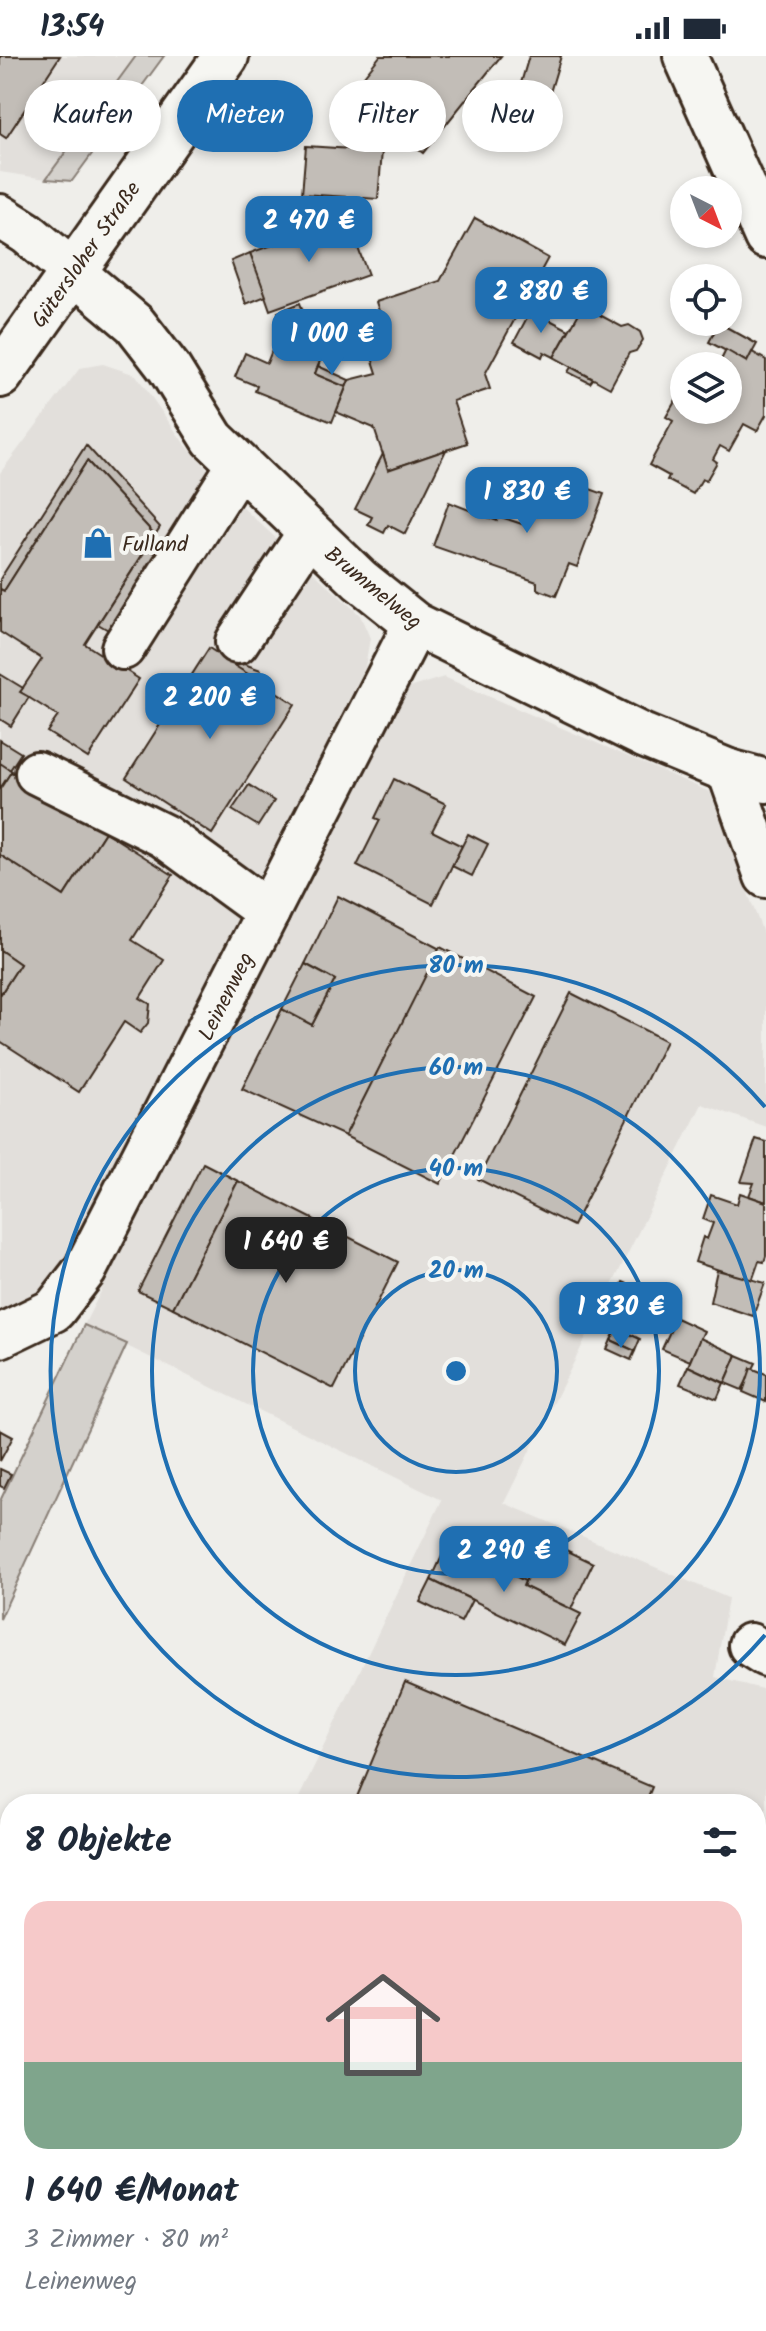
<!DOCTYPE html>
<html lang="de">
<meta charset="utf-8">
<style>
:root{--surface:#fff;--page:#f2f2f3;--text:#1f2937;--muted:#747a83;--line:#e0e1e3;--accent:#1f6fb2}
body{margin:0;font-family:Kalam,sans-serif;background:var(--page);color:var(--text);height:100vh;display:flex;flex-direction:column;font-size:30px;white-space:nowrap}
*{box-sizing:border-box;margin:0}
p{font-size:26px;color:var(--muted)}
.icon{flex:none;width:44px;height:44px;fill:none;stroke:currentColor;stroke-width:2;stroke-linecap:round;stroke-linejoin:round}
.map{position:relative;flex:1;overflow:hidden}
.panel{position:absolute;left:0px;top:1738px;width:766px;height:538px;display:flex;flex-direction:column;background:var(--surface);border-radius:32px 32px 0 0;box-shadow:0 4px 12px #0003}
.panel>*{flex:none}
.top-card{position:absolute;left:24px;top:24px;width:718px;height:72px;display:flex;gap:16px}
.needle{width:52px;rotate:138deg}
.tools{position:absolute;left:670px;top:120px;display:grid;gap:16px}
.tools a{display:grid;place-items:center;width:72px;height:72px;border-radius:50%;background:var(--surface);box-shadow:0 4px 12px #0003;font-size:40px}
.price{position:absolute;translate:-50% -68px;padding:0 18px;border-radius:16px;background:var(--accent);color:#fff;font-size:26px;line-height:52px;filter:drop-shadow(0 2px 4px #0008)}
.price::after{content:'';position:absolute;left:50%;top:48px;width:24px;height:18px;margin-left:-12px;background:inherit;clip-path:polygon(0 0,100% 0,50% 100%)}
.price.on{background:#222;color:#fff}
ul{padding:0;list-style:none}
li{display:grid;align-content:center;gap:16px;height:424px;padding:0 24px}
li+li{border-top:2px solid var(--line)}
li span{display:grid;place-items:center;height:248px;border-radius:24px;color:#555}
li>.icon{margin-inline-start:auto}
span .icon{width:144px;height:144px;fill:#fffc;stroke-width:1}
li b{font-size:34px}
h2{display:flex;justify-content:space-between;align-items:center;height:96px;padding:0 24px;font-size:34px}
.tag{padding:0 28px;border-radius:36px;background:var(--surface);box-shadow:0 4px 12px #0003;font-size:28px;line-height:72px}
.tag.on{background:var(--accent);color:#fff}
.status{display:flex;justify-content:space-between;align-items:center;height:56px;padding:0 40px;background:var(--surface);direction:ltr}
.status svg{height:22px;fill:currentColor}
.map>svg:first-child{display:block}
.built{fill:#e2dfdb}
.green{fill:#d4d1cc;stroke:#887e75;stroke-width:2}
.building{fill:#c2bdb7;stroke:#3b2a1e;stroke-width:2}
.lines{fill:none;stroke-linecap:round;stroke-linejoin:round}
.minor-casing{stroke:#3b2a1e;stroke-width:48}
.major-casing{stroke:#3b2a1e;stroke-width:50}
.minor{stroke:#f6f6f2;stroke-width:42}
.major{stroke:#f6f6f2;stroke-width:44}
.ring{fill:none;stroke:#1f6fb2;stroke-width:4}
.labels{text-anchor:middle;stroke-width:8;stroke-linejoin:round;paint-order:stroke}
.street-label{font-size:22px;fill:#3b2a1e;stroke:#f6f6f2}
.poi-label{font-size:22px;fill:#3b2a1e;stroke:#f6f6f2;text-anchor:start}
.centre{fill:#1f6fb2;stroke:#f6f6f2;stroke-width:4}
.ring-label{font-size:24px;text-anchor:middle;font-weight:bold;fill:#1f6fb2;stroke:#f6f6f2;stroke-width:8;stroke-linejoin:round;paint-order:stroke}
</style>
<div class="status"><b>13:54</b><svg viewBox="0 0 49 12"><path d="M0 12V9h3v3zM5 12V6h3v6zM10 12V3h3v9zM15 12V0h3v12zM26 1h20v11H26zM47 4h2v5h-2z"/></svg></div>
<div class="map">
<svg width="766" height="2275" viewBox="0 0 766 2275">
<rect width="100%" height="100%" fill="#efeeea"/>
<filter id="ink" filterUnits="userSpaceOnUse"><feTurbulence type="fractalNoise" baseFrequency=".0125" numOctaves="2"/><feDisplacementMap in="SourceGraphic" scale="16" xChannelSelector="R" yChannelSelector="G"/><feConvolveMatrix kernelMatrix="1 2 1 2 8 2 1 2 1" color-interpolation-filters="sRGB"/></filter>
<g filter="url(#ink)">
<!-- built -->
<g class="built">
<path d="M0,0H136L46,123L0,116Z"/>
<path d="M103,308L136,319L183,386L241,450L360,559L370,582L365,611L72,1204L34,1241L0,1258V417L80,312Z"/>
<path d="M444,621L710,736L766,885V1071L702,1048L504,1447L728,1542L715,1621L766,1634V2124L756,2138V1748H296L442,1444L84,1269L405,633Z"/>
<path d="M0,2024L10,2034V2164L0,2175Z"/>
<path d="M369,2266H660L653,2275H381Z"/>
</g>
<!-- green -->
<g class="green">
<path d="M136,0H164L72,125L46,123Z"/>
<path d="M84,1269L127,1288L0,1563V1445Z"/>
</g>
<!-- building -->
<g class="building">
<path d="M0,0H60L6,82L0,78Z"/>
<path d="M380,0H501L423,97L371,56L386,38L364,20Z"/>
<path d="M529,0H561L545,53L516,44Z"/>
<path d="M306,90L382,95L378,143L302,138Z"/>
<path d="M347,162L368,219L270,254L250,197Z"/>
<path d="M475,162L548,202L485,318L490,333L453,345L467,387L388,414L374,372L336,356L349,324L377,317L363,274L383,267L376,246L440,225Z"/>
<path d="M250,197L266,240L246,248L231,205Z"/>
<path d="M300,247L310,273L287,281L278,256Z"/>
<path d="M583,250L622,271L629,269L640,276L643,284L636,295L629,297L610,332L554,301Z"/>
<path d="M531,254L569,274L554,301L544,296L542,301L514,286Z"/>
<path d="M719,267L757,288L747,306L709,286Z"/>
<path d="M275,287L320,305L315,318L346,331L332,366L255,335L257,330L235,321L245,297L267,307Z"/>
<path d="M726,294L747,306L752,296L766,304V359L757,375L744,368L729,395L720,390L713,403L717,406L706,425L702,423L693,438L667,424L669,420L649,409L673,365L666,361L684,330V354H728V310H718Z"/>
<path d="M318,310L349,324L346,331L315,318Z"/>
<path d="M571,311L593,323L590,327L568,316Z"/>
<path d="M86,389L160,471L155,479L87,405L4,535L0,533V523Z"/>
<path d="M446,394L405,478L388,469L384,477L368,469L372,461L355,453L383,398L388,414Z"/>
<path d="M87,405L155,479L85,588L139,623L88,702L47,676L58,660L20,636L42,603L0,576V533L4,535Z"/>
<path d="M548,418L604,438L577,511L569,508L556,540L537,533V526L433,490L449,446L497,465L498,460L528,470Z"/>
<path d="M147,492L160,499L110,575L98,568Z"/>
<path d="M209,592L295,648L212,778L126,722Z"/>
<path d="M244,608L261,614L269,631L235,610Z"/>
<path d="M0,618L23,632L20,636L29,641L11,670L0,663Z"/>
<path d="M0,684L21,697L10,714L0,708Z"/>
<path d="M0,707L12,715L0,733Z"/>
<path d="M11,716L105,776L64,840L0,799V733Z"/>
<path d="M394,723L446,748L432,775L462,790L433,848L357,810L380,764L375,762Z"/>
<path d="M249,729L274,745L258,770L232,754Z"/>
<path d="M105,776L173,819L132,884L164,904L140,942L150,948L148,967L140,977L124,966L79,1036L0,985V939L20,908L0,894V799L64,840Z"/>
<path d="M468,778L488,788L472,820L452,810Z"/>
<path d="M338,840L440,893L345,1080L242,1033L282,953L312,969L335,924L305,908Z"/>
<path d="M440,891L536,941L440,1128L345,1080Z"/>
<path d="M0,894L20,908L0,939Z"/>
<path d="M305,908L335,924L312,969L282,953Z"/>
<path d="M571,937L666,985L573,1170L478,1123Z"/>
<path d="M756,1083L766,1086V1146L749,1140L754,1127L741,1126Z"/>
<path d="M203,1107L238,1125L173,1252L138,1235Z"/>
<path d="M238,1125L398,1206L334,1333L173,1252Z"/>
<path d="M740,1137L766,1146V1200L764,1206L759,1205L752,1225L695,1206L703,1181L707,1183L713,1167L703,1163L711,1139L737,1148Z"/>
<path d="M717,1214L765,1227L753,1260L710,1246Z"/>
<path d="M623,1226L635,1231L631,1243L619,1238Z"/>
<path d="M619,1238L631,1243L628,1250L616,1246Z"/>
<path d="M676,1262L704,1275L690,1305L662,1293Z"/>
<path d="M617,1272L640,1283L635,1295L611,1284Z"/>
<path d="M700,1282L737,1299L725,1327L688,1310Z"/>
<path d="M611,1284L635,1295L631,1304L607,1293Z"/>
<path d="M737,1299L756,1307L742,1334L725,1327Z"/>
<path d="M688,1310L724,1327L717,1343L680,1328Z"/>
<path d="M751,1312L766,1318V1346L743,1336Z"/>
<path d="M0,1374L13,1381L0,1405Z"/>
<path d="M0,1413L11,1418L4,1432L0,1430Z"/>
<path d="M545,1484L593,1507L571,1553L523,1530Z"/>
<path d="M448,1487L525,1525L523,1530L581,1558L565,1589L431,1524Z"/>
<path d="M431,1524L472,1544L461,1566L420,1546Z"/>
<path d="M405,1626L652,1731L645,1748H354Z"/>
<path d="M756,1778L766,1781V1908L756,1905Z"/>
<path d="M0,2095L10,2105L0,2115Z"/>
<path d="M35,2266H65L74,2275H38L32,2269Z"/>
<path d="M99,2266H121L128,2273L90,2275Z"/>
<path d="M473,2266H613L608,2275H491Z"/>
</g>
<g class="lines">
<defs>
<g id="minor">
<path d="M685,0L766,181"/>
<path d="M0,160L27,177L135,268L169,312L213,383L360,524L415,568L644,680L729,715L766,725"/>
<path d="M237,586L309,477"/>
<path d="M123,592L238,410"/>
<path d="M729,715L766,820"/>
<path d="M37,717L164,780L268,856"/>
<path d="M0,1280L54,1254L85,1214L415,568"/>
<path d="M750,1589L766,1599"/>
<path d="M0,1997L10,2006"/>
<path d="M756,2167L766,2153"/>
<path d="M0,2196L10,2186"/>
<path d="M347,2266L360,2275"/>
<path d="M679,2275L685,2266"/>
</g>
<path id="major" d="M0,319L226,0"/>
</defs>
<!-- minor casing -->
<use href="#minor" class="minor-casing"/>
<!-- major casing -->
<use href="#major" class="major-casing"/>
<!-- minor -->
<use href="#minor" class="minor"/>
<!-- major -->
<use href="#major" class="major"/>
</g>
</g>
<!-- distance rings -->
<g class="ring">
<circle cx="456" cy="1315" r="101"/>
<circle cx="456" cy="1315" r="203"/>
<circle cx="456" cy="1315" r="304"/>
<path d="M765 1579A406 406 0 1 1 765 1051"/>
</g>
<!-- icons -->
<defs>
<symbol id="shop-bare" viewBox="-9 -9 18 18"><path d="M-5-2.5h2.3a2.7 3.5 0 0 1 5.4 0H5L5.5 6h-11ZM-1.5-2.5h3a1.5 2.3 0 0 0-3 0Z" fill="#1f6fb2" stroke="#f6f6f2" stroke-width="2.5" paint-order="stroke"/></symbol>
</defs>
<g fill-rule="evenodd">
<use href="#shop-bare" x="76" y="465" width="44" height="44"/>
</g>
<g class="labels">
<!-- street labels -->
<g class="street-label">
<text transform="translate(85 198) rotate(-55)" y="8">Gütersloher Straße</text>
<text transform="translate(374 531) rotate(39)" y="8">Brummelweg</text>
<text transform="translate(225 940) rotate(-63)" y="8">Leinenweg</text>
</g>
<!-- poi labels -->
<g class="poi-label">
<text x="122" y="495">Fulland</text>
</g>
</g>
<circle cx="456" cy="1315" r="12" class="centre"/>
<g class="ring-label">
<text x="456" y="917">80 m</text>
<text x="456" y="1019">60 m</text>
<text x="456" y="1120">40 m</text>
<text x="456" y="1222">20 m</text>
</g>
</svg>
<div class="tools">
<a><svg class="needle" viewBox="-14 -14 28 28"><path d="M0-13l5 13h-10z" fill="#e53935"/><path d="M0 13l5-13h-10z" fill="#747a83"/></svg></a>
<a><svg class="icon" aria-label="locate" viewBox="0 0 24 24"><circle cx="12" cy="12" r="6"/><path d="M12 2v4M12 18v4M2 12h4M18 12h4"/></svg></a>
<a><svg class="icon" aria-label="layers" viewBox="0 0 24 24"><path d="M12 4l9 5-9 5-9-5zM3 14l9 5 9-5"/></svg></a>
</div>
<b class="price" style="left:309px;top:208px">2 470 €</b>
<b class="price" style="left:541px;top:279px">2 880 €</b>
<b class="price" style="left:332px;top:321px">1 000 €</b>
<b class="price" style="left:527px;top:479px">1 830 €</b>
<b class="price" style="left:210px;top:685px">2 200 €</b>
<b class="price on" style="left:286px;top:1229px">1 640 €</b>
<b class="price" style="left:621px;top:1294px">1 830 €</b>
<b class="price" style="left:504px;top:1538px">2 290 €</b>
<div class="top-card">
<a class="tag">Kaufen</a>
<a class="tag on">Mieten</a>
<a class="tag">Filter</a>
<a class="tag">Neu</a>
</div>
<section class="panel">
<h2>8 Objekte<svg class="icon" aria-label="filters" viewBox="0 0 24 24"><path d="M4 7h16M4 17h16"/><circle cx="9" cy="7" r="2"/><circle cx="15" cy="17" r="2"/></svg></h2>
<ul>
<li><span style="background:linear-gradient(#f6c9c9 65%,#7fa58c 0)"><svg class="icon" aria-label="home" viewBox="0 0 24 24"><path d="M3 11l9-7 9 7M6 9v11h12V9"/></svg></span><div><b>1 640 €/Monat</b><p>3 Zimmer · 80 m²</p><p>Leinenweg</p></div></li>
</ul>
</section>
</div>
